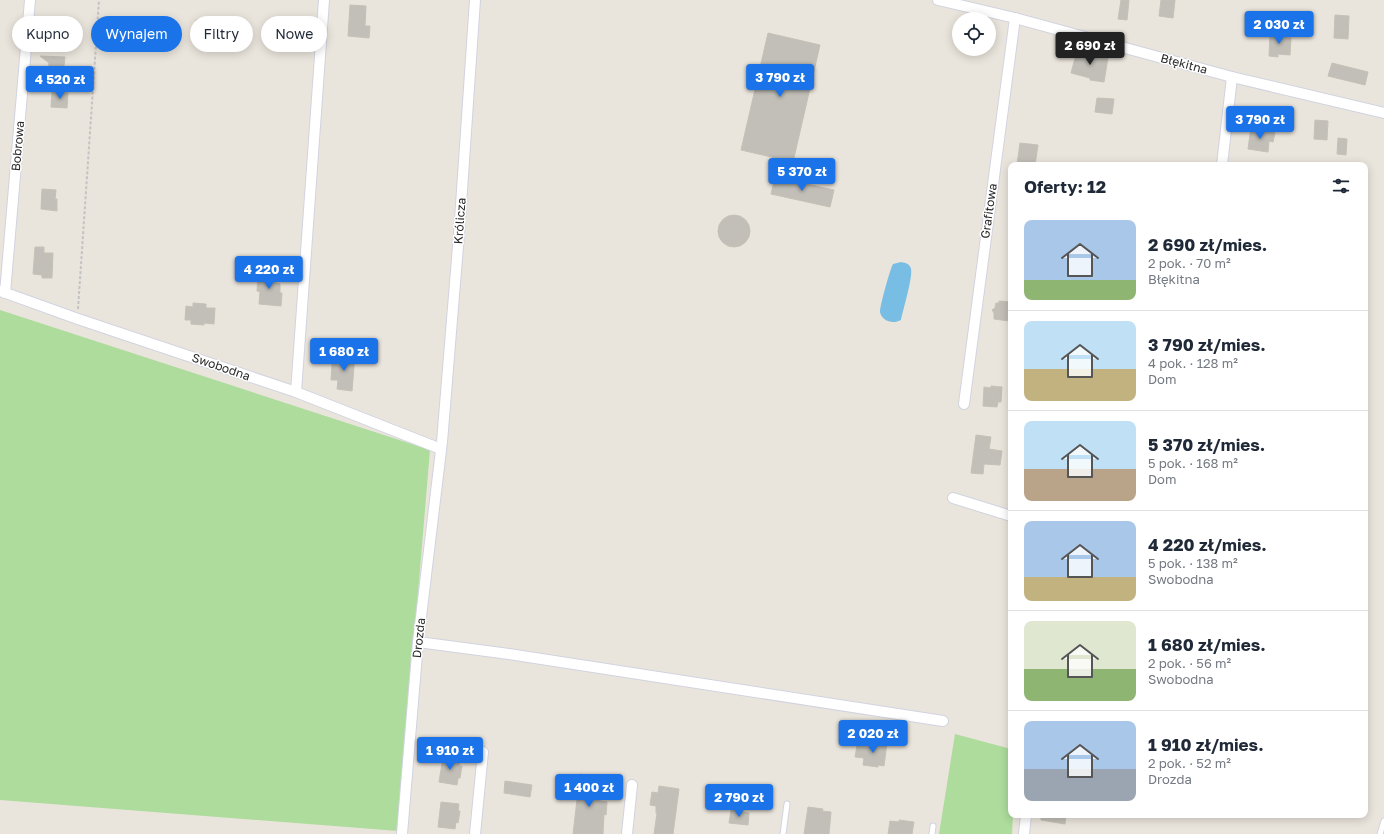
<!DOCTYPE html>
<html lang="pl">
<meta charset="utf-8">
<style>
:root{--surface:#fff;--page:#f6f6f7;--text:#1f2937;--muted:#747a83;--line:#e0e1e3;--accent:#1a73e8}
body{margin:0;font-family:"Golos Text",sans-serif;background:var(--page);color:var(--text);height:100vh;display:flex;flex-direction:column;font-size:15px;white-space:nowrap}
*{box-sizing:border-box;margin:0}
p{font-size:13px;color:var(--muted)}
.icon{flex:none;width:22px;height:22px;fill:none;stroke:currentColor;stroke-width:2;stroke-linecap:round;stroke-linejoin:round}
.map{position:relative;flex:1;overflow:hidden}
.side{position:absolute;left:1008px;top:162px;width:360px;height:656px;display:flex;flex-direction:column;background:var(--surface);border-radius:8px;box-shadow:0 2px 10px #0003}
.side>*{flex:none}
.banner{position:absolute;left:12px;top:16px;width:380px;height:36px;display:flex;gap:8px}
.fabs{position:absolute;left:952px;top:12px;display:grid;gap:8px}
.fabs a{display:grid;place-items:center;width:44px;height:44px;border-radius:50%;background:var(--surface);box-shadow:0 2px 10px #0003;font-size:20px}
.price{position:absolute;translate:-50% -34px;padding:0 9px;border-radius:4px;background:var(--accent);color:#fff;font-size:13px;line-height:26px;filter:drop-shadow(0 1px 2px #0008)}
.price::after{content:'';position:absolute;left:50%;top:24px;width:12px;height:9px;margin-left:-6px;background:inherit;clip-path:polygon(0 0,100% 0,50% 100%)}
.price.current{background:#222;color:#fff}
ul{padding:0;list-style:none}
li{display:flex;align-items:center;gap:12px;height:100px;padding:0 16px}
li+li{border-top:1px solid var(--line)}
li span{display:grid;place-items:center;flex:none;width:112px;height:80px;border-radius:8px;color:#555}
li>.icon{margin-inline-start:auto}
span .icon{width:48px;height:48px;fill:#fffc;stroke-width:1}
li b{font-size:17px}
h2{display:flex;justify-content:space-between;align-items:center;height:48px;padding:0 16px;font-size:17px}
.pill{padding:0 14px;border-radius:18px;background:var(--surface);box-shadow:0 2px 10px #0003;font-size:14px;line-height:36px}
.pill.current{background:var(--accent);color:#fff}
.map>svg:first-child{display:block}
.green{fill:#addc9d}
.water{fill:#78bde3}
.building{fill:#c2bfb8;stroke:#c5c1b6}
.lines{fill:none;stroke-linecap:round;stroke-linejoin:round}
.lane-casing{stroke:#d1d3e0;stroke-width:7}
.street-casing{stroke:#d1d3e0;stroke-width:12}
.path{stroke:#c3c3c3;stroke-width:2;stroke-dasharray:3 2;stroke-linecap:butt}
.lane{stroke:#fff;stroke-width:5}
.street{stroke:#fff;stroke-width:10}
.labels{text-anchor:middle;stroke-width:3;stroke-linejoin:round;paint-order:stroke}
.street-label{font-size:12px;fill:#292929;stroke:#fff}
</style>
<div class="map">
<svg width="1384" height="834" viewBox="0 0 1384 834">
<rect width="100%" height="100%" fill="#eae5dc"/>
<!-- green -->
<g class="green">
<path d="M0,310L430,450L398,831L0,800Z"/>
<path d="M955,734L1011,749V815H1013L1012,834H939Z"/>
</g>
<!-- water -->
<path class="water" d="M901,262C906,263 910,264 911,269C913,277 903,310 901,320C897,322 893,323 888,321C885,320 881,317 880,312C880,305 889,274 892,266L893,264Z"/>
<!-- building -->
<g class="building">
<path d="M1121,0H1129L1127,20L1118,19Z"/>
<path d="M1161,0H1175L1173,18L1159,16Z"/>
<path d="M350,5L366,6L365,26H370L369,38L348,36Z"/>
<path d="M1335,15L1349,16L1348,39L1334,38Z"/>
<path d="M196,20L215,21L214,35L195,34Z"/>
<path d="M768,33L820,45L793,162L741,150Z"/>
<path d="M1270,33L1279,34V37L1291,38L1290,55L1278,54V57L1269,56Z"/>
<path d="M1077,51L1108,58L1104,82L1090,80V78L1071,73Z"/>
<path d="M40,56L65,57L63,75L48,74L49,63Z"/>
<path d="M1332,63L1368,72L1365,85L1328,76Z"/>
<path d="M52,92L68,93L67,108L51,107Z"/>
<path d="M1097,98L1114,99L1112,114L1095,112Z"/>
<path d="M1315,120L1328,121L1327,140L1314,139Z"/>
<path d="M1251,127L1264,129V131L1275,133L1273,142L1269,141L1268,152L1248,149Z"/>
<path d="M1338,138L1347,139L1346,155L1337,154Z"/>
<path d="M1020,143L1038,145L1035,165H1017Z"/>
<path d="M775,177L834,190L830,207L771,194Z"/>
<path d="M42,189L56,190L55,199H57V211L41,209Z"/>
<circle cx="734" cy="231" r="16"/>
<path d="M35,247H44V253H53L52,278H42V275L33,274Z"/>
<path d="M258,273L277,274L276,283L280,284V293H282L281,306L259,304L260,292L257,291Z"/>
<path d="M999,301L1011,302V319H1010L1009,321L994,319V313L992,310L995,308L996,303H999Z"/>
<path d="M193,303L206,304V308H215L214,324L204,323V325L191,324V320H185L186,306L193,307Z"/>
<path d="M341,353L355,354L352,391L337,389L338,380H331L332,364L340,365Z"/>
<path d="M991,386L1002,387L1001,402H998L997,407L983,406L984,387L991,388Z"/>
<path d="M976,435L991,437L989,449L1002,451L1000,465L984,464L983,474L971,473Z"/>
<path d="M876,740L887,742L884,766L878,765V767L863,765L864,758L855,757L857,746L869,747L870,746L876,747Z"/>
<path d="M443,757L460,759L459,766H462L460,778H458L457,785L439,782Z"/>
<path d="M580,774L598,777L595,800L607,802L606,815L604,814L603,834H573Z"/>
<path d="M505,781L532,785L530,797L504,793Z"/>
<path d="M659,786L679,789L673,834H654L657,813H656V806L650,805L652,792L658,793Z"/>
<path d="M441,802L459,804L458,811H460L458,823L456,822L455,829L438,827Z"/>
<path d="M808,807L823,809L822,811L831,812L829,834H804Z"/>
<path d="M731,810L749,813L748,825L729,823Z"/>
<path d="M1041,815H1066L1065,824L1041,820Z"/>
<path d="M899,820L914,822L912,834H888L890,821L899,822Z"/>
</g>
<g class="lines">
<defs>
<g id="lane">
<path d="M783,834L787,804"/>
<path d="M932,834L933,826"/>
<path d="M1380,834L1384,821"/>
</g>
<g id="street">
<path d="M938,0L1015,18L1232,77L1384,113"/>
<path d="M1222,165L1232,77"/>
<path d="M0,291L78,319L296,392L441,449"/>
<path d="M5,293L30,0"/>
<path d="M296,392L324,0"/>
<path d="M964,404L1015,18"/>
<path d="M953,498L1011,516"/>
<path d="M418,642L509,654L943,721"/>
<path d="M402,834L418,642L442,442L459,234L475,0"/>
<path d="M475,834L483,752"/>
<path d="M627,834L632,785"/>
<path d="M1024,834L1026,815"/>
</g>
</defs>
<!-- lane casing -->
<use href="#lane" class="lane-casing"/>
<!-- street casing -->
<use href="#street" class="street-casing"/>
<!-- path -->
<path class="path" d="M78,309L99,0"/>
<!-- lane -->
<use href="#lane" class="lane"/>
<!-- street -->
<use href="#street" class="street"/>
</g>
<g class="labels">
<!-- street labels -->
<g class="street-label">
<text transform="translate(1184 64) rotate(15)" y="4">Błękitna</text>
<text transform="translate(18 146) rotate(-85)" y="4">Bobrowa</text>
<text transform="translate(989 211) rotate(-82)" y="4">Grafitowa</text>
<text transform="translate(460 221) rotate(-86)" y="4">Królicza</text>
<text transform="translate(221 367) rotate(19)" y="4">Swobodna</text>
<text transform="translate(419 638) rotate(-84)" y="4">Drozda</text>
</g>
</g>
</svg>
<div class="fabs">
<a><svg class="icon" aria-label="locate" viewBox="0 0 24 24"><circle cx="12" cy="12" r="6"/><path d="M12 2v4M12 18v4M2 12h4M18 12h4"/></svg></a>
</div>
<b class="price" style="left:1279px;top:45px">2 030 zł</b>
<b class="price current" style="left:1090px;top:66px">2 690 zł</b>
<b class="price" style="left:780px;top:98px">3 790 zł</b>
<b class="price" style="left:60px;top:100px">4 520 zł</b>
<b class="price" style="left:1260px;top:140px">3 790 zł</b>
<b class="price" style="left:802px;top:192px">5 370 zł</b>
<b class="price" style="left:269px;top:290px">4 220 zł</b>
<b class="price" style="left:344px;top:372px">1 680 zł</b>
<b class="price" style="left:873px;top:754px">2 020 zł</b>
<b class="price" style="left:450px;top:771px">1 910 zł</b>
<b class="price" style="left:589px;top:808px">1 400 zł</b>
<b class="price" style="left:739px;top:818px">2 790 zł</b>
<div class="banner">
<a class="pill">Kupno</a>
<a class="pill current">Wynajem</a>
<a class="pill">Filtry</a>
<a class="pill">Nowe</a>
</div>
<section class="side">
<h2>Oferty: 12<svg class="icon" aria-label="filters" viewBox="0 0 24 24"><path d="M4 7h16M4 17h16"/><circle cx="9" cy="7" r="2"/><circle cx="15" cy="17" r="2"/></svg></h2>
<ul>
<li><span style="background:linear-gradient(#a9c7e8 75%,#8fb573 0)"><svg class="icon" aria-label="home" viewBox="0 0 24 24"><path d="M3 11l9-7 9 7M6 9v11h12V9"/></svg></span><div><b>2 690 zł/mies.</b><p>2 pok. · 70 m²</p><p>Błękitna</p></div></li>
<li><span style="background:linear-gradient(#bfe0f5 60%,#c2b280 0)"><svg class="icon" aria-label="home" viewBox="0 0 24 24"><path d="M3 11l9-7 9 7M6 9v11h12V9"/></svg></span><div><b>3 790 zł/mies.</b><p>4 pok. · 128 m²</p><p>Dom</p></div></li>
<li><span style="background:linear-gradient(#bfe0f5 60%,#b9a48a 0)"><svg class="icon" aria-label="home" viewBox="0 0 24 24"><path d="M3 11l9-7 9 7M6 9v11h12V9"/></svg></span><div><b>5 370 zł/mies.</b><p>5 pok. · 168 m²</p><p>Dom</p></div></li>
<li><span style="background:linear-gradient(#a9c7e8 70%,#c2b280 0)"><svg class="icon" aria-label="home" viewBox="0 0 24 24"><path d="M3 11l9-7 9 7M6 9v11h12V9"/></svg></span><div><b>4 220 zł/mies.</b><p>5 pok. · 138 m²</p><p>Swobodna</p></div></li>
<li><span style="background:linear-gradient(#dfe7d0 60%,#8fb573 0)"><svg class="icon" aria-label="home" viewBox="0 0 24 24"><path d="M3 11l9-7 9 7M6 9v11h12V9"/></svg></span><div><b>1 680 zł/mies.</b><p>2 pok. · 56 m²</p><p>Swobodna</p></div></li>
<li><span style="background:linear-gradient(#a9c7e8 60%,#9aa5b1 0)"><svg class="icon" aria-label="home" viewBox="0 0 24 24"><path d="M3 11l9-7 9 7M6 9v11h12V9"/></svg></span><div><b>1 910 zł/mies.</b><p>2 pok. · 52 m²</p><p>Drozda</p></div></li>
</ul>
</section>
</div>
